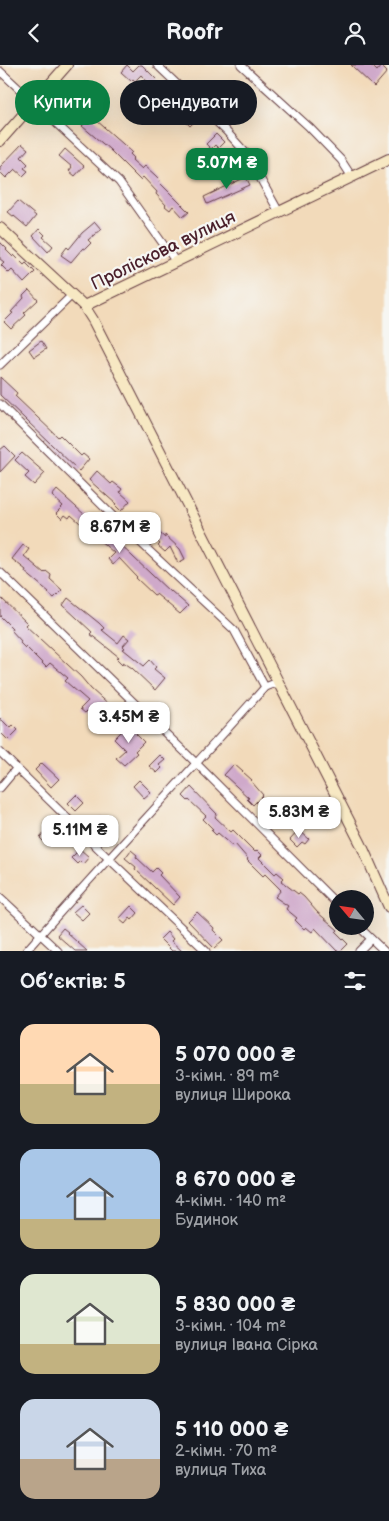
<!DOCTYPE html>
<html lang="uk">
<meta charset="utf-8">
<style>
:root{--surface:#171b24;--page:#20242c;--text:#f1f3f6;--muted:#9ea1a6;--accent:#0b8043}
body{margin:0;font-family:"Balsamiq Sans",sans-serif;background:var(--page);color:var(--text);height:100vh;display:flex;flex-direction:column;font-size:19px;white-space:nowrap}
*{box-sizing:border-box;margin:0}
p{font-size:16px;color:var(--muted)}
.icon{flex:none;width:28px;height:28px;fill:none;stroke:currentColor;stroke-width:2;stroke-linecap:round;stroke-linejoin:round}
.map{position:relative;height:886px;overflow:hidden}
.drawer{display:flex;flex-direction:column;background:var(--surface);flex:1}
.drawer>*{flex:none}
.guide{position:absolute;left:15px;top:15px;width:360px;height:45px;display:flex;gap:10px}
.needle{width:32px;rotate:299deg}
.fabs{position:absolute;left:329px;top:825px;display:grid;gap:10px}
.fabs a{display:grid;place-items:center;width:45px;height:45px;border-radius:50%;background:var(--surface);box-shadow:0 5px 20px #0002;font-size:25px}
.price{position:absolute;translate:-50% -42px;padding:0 11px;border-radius:10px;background:#fff;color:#222;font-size:16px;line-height:32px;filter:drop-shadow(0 1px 2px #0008)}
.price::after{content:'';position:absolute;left:50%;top:30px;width:15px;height:11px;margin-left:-8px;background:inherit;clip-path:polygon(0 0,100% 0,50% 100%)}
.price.selected{background:var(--accent);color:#fff}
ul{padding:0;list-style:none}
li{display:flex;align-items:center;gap:15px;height:125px;padding:0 20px}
li span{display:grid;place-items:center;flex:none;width:140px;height:100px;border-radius:15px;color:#555}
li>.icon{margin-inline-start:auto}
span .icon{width:60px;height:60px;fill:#fffc;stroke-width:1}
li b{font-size:21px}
h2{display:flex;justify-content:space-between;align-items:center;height:60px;padding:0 20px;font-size:21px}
.pill{padding:0 18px;border-radius:22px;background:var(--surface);box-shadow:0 5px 20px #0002;font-size:18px;line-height:45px}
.pill.selected{background:var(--accent);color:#fff}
header{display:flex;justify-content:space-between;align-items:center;height:65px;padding:0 20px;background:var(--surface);font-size:22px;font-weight:700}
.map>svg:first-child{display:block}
.building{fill:#cfa9ca}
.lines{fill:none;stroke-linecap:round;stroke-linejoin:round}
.street-casing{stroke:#633b40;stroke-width:9}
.secondary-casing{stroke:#633b40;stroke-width:12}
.street{stroke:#fff;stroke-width:7}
.secondary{stroke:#f7e8c3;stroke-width:10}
.labels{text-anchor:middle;stroke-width:4.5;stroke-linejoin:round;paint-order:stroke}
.street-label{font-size:18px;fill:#4a1f2b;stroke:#f6f6f2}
</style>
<header><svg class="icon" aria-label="back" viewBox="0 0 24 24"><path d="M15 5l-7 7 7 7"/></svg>Roofr<svg class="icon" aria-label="person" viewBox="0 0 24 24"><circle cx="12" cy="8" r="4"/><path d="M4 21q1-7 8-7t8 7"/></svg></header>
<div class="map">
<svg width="389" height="886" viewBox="0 0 389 886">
<rect width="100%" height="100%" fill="#f6f6f2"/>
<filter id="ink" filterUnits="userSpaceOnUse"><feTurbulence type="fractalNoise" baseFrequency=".02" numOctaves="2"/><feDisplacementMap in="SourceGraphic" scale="10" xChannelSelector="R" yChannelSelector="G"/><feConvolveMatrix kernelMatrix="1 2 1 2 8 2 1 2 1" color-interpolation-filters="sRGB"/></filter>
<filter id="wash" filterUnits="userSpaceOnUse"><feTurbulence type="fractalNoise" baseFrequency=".0096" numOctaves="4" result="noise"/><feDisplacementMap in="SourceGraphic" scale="20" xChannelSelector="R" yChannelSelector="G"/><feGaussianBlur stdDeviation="1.12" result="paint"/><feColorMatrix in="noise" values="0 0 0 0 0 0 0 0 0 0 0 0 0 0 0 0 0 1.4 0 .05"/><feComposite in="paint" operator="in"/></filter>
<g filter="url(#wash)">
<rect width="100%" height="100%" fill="#f2daba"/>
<g id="blocks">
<!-- building -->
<g class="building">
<path d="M127,0L133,6L139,0H142L165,23L167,21L199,52L190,61L141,10L135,16L133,14L131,16L121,7Z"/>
<path d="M351,0H371L377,6L381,1L387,7L374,22Z"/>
<path d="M68,31L88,46L87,47L132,87L130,89L134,93L132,95L142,104L145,101L155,110L160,115L159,117L189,147L183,152L173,141L170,145L165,141L166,140L156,129L157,127L143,112L140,115L109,84L82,61L84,59L72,49L73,47L62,38Z"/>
<path d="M216,69L224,77L218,83L215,80L211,84L206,79Z"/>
<path d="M22,79L28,84L21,92L28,99L24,103L28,106L23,111L15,104L6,113L0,107V102Z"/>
<path d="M65,84L84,101L75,111L69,106L72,102L59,91Z"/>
<path d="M246,112L250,120L207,139L204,132Z"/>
<path d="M18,136L36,151L27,162L14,151V152L8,147Z"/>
<path d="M95,157L101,164L88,175L91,178L85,184L83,183L82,184L71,197L61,190L67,182L69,184L82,168Z"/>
<path d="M39,164L45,170L43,172L53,181L48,187L33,171Z"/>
<path d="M0,177L7,184L6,185L13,192L14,190L24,200L26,198L35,207L24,218L12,205L9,208L1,200L4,197L0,194Z"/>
<path d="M29,225L38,235L24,248L26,250L11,264L4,257L13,248L11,247L24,233L23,231Z"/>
<path d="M41,276L46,284L34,292L29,285Z"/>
<path d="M0,312L17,328L15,331L58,372L60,370L81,391L83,389L89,394L79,406L0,330Z"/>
<path d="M5,381L15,391L0,407V385Z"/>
<path d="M22,388L45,408L34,420L25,412L29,408L15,395Z"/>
<path d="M97,406L111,419L113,417L122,424L120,427L130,436L121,446L115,440L116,439L89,415Z"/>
<path d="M57,425L94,458L96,457L170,527L171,526L188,541L180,549L156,529L154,530L136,513L137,512L119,493L113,500L108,494L114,488L71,450L69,453L65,450L62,454L56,448L63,441L52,431Z"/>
<path d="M153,462L165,473V470L180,484L185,494L178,498L170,482L165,487L158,481L160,479L148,467Z"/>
<path d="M23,480L29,484L24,491L44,508L46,506L51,510L50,514L62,525L54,533L48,528L49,527L25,507L26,505L12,494Z"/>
<path d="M0,532L27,558L25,560L81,612L91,624L112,643L98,657L87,646L85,648L80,644L88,636L65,616L68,613L50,598L46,602L26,582L25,583L20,578L21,576L11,565L12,563L0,551Z"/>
<path d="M68,533L99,558L104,563L102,565L118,578L124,570L129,574L123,581L125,583L123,584L144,601L150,595L156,602L154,604L165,613L155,625L132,603L123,597L122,599L117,594L119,592L90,569L92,567L63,540Z"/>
<path d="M0,653L10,663L13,660L18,665L8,675L0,667Z"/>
<path d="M133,660L139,666L136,669L144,677L135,686L137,688L124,700L116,693L125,685L114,674L125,663L127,666Z"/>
<path d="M160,690L165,695L159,700L162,703L157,708L149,701Z"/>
<path d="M42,698L59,714L51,722L35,705Z"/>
<path d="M234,699L252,715L251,716L263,730L253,740L247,734L249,733L224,710Z"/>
<path d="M139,715L151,727L144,733L133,721Z"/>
<path d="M191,722L217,749L215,752L231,767L233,765L255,787L257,785L262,790L259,793L275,809L277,807L284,813L281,816L298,829L299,828L304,832L317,847L338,865L336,867L348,879L341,886H337L315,863L312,867L306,862L304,864L295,855L297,853L286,844L288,841L275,832L281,825L265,809L263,811L247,795L248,794L235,779L233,781L218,768L216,770L211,765L213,764L203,754L206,751L189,735L188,736L183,731Z"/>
<path d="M76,730L84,738L76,746L68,738Z"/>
<path d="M267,739L275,746L267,755L259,749Z"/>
<path d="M103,751L112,761L102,771L93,760Z"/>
<path d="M53,758L59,763L45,778L40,773Z"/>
<path d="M299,765L309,774L305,779L302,777L297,782L290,775Z"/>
<path d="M80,784L89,792L83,799L80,796L77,799L71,793Z"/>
<path d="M131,785L137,790L136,792L152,807L156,803L161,808L159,810L180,832L173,840L135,804L136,802L125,793Z"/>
<path d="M81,840L89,848L82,855L73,847Z"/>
<path d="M131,841L138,848L132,855L130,853L125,859L119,854Z"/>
<path d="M197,847L214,863L213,865L223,875L214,883L188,856Z"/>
<path d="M63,863L68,867L67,868L87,886H75L57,870Z"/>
<path d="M167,867L173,874L171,876L182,886H172L160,874Z"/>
</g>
</g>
</g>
<g filter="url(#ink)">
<use href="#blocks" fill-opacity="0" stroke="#633b40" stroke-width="1"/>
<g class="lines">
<defs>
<g id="street">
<path d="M157,0L226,66L246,88L279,147"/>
<path d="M241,0L309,62L341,95L352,112"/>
<path d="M0,6L119,117L176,197"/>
<path d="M0,300L72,230"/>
<path d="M0,339L128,466L234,565L265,622"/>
<path d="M0,507L197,699L338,840"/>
<path d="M0,687L108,793L206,886"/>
<path d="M0,723L16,704"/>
<path d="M0,832L58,886"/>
<path d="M358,861L384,886"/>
<path d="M26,886C104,797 186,711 265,622L278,617"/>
<path d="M359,886L371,874"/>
</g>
<g id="secondary">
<path d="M0,76L67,0"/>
<path d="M0,163L84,241L93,255L361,779L389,842"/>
<path d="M84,241L389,94"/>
</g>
</defs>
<!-- street casing -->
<use href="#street" class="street-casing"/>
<!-- secondary casing -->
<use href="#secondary" class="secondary-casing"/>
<!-- street -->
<use href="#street" class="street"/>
<!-- secondary -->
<use href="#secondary" class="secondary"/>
</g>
</g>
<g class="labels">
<!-- street labels -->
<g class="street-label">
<text transform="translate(163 185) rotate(-26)" y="6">Проліскова вулиця</text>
</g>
</g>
</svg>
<div class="fabs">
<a><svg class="needle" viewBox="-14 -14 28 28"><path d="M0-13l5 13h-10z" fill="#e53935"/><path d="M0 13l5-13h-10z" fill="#9ea1a6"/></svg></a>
</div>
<b class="price selected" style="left:227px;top:125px">5.07M ₴</b>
<b class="price" style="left:120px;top:489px">8.67M ₴</b>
<b class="price" style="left:129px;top:679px">3.45M ₴</b>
<b class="price" style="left:299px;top:774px">5.83M ₴</b>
<b class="price" style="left:80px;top:792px">5.11M ₴</b>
<div class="guide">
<a class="pill selected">Купити</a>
<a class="pill">Орендувати</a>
</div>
</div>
<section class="drawer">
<h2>Об’єктів: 5<svg class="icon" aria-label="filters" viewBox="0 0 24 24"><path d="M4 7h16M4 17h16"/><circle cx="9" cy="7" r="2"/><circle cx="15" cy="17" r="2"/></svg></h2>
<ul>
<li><span style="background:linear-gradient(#ffd9b3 60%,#c2b280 0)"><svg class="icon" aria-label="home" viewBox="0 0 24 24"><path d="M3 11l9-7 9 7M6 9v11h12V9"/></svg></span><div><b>5 070 000 ₴</b><p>3-кімн. · 89 m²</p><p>вулиця Широка</p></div></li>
<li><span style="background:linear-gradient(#a9c7e8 70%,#c2b280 0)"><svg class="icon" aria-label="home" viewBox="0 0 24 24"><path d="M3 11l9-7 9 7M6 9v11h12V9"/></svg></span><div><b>8 670 000 ₴</b><p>4-кімн. · 140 m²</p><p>Будинок</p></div></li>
<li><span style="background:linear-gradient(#dfe7d0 70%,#c2b280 0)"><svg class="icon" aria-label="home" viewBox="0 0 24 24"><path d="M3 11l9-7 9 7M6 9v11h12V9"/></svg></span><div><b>5 830 000 ₴</b><p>3-кімн. · 104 m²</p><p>вулиця Івана Сірка</p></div></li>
<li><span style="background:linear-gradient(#c9d6e8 60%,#b9a48a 0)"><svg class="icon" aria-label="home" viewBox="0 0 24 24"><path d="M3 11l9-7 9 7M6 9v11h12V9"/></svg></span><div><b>5 110 000 ₴</b><p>2-кімн. · 70 m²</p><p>вулиця Тиха</p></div></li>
</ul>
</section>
